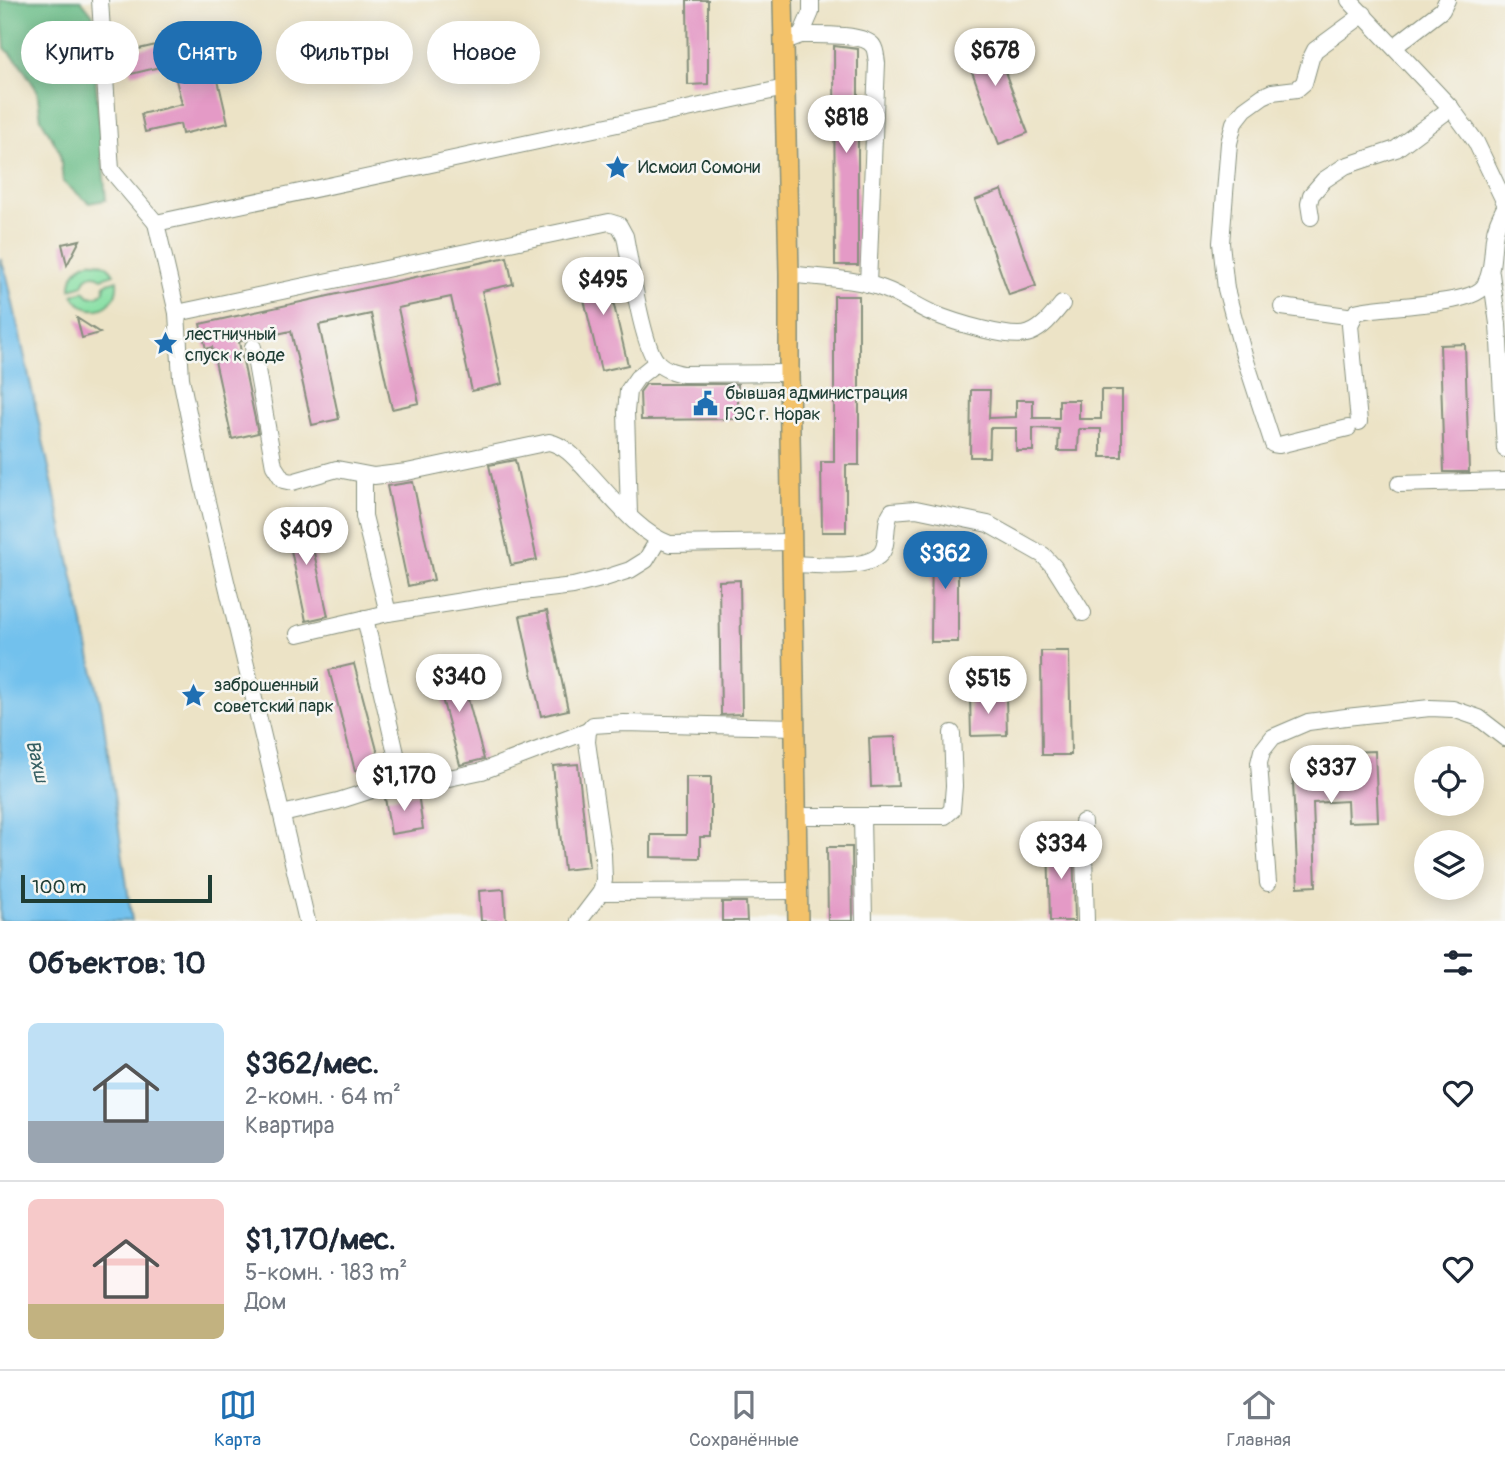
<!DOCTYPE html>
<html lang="ru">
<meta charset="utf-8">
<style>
:root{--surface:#fff;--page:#f6f6f7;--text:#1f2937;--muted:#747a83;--line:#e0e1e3;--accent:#1f6fb2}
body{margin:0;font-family:Pangolin,sans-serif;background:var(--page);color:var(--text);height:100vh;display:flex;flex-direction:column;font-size:26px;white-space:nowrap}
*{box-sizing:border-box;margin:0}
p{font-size:23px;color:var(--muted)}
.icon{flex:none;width:38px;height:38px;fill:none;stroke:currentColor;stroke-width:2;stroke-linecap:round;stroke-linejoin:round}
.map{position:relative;height:921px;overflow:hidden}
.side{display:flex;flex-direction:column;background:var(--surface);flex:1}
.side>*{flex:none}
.hud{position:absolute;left:21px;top:21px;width:700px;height:63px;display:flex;gap:14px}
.tools{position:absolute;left:1414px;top:746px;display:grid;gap:14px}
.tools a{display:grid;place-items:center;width:70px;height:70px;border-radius:50%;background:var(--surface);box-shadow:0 4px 18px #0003;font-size:35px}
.scale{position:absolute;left:21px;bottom:18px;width:191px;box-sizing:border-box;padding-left:7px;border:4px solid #1f3d34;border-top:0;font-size:19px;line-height:24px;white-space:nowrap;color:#1f3d34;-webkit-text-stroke:5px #f6f6f2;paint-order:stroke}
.price{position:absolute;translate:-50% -60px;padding:0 16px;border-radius:24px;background:#fff;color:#222;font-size:23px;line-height:46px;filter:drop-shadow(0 2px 4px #0008)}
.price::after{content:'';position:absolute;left:50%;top:42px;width:21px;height:16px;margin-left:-10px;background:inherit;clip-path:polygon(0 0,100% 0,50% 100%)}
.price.current{background:var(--accent);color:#fff}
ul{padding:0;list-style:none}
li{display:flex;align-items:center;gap:21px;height:175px;padding:0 28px}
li+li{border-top:2px solid var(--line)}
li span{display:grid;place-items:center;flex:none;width:196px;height:140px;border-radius:10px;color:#555}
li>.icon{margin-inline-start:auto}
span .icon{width:84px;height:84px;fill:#fffc;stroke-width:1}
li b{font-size:30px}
h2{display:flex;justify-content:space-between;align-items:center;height:84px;padding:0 28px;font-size:30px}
.tag{padding:0 24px;border-radius:32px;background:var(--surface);box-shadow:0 4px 18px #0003;font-size:24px;line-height:63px}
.tag.current{background:var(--accent);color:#fff}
.tabs{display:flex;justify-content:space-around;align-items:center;height:98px;border-top:2px solid var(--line);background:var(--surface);font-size:19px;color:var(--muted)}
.tabs a{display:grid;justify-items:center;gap:4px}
.tabs .current{color:var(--accent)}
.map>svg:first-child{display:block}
.green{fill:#86dfa3;stroke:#528e6c;stroke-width:2}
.forest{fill:#6cbe89;stroke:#467e5e;stroke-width:2}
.water{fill:#72c1ed;stroke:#487f90;stroke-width:2}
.building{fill:#e49ac6}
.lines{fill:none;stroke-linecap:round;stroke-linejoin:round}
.minor-casing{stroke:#86907d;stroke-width:18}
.major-casing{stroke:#86907d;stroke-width:22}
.minor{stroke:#fff;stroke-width:16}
.major{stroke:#f3c26a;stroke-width:19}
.labels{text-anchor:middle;stroke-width:5;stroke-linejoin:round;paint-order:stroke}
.poi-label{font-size:18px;fill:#1f3d34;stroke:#f6f6f2;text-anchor:start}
.water-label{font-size:19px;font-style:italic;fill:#345e62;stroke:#f6f6f2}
</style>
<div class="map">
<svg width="1505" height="921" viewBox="0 0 1505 921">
<rect width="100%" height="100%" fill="#f6f6f2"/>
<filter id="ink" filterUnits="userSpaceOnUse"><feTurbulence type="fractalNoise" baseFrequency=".0143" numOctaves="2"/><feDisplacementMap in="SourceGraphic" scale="14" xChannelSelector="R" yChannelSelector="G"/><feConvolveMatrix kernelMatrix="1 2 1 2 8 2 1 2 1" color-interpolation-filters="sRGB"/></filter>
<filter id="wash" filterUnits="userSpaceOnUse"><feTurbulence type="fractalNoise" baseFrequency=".00686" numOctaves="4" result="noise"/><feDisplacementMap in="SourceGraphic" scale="28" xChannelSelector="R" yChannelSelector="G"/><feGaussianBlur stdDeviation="1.57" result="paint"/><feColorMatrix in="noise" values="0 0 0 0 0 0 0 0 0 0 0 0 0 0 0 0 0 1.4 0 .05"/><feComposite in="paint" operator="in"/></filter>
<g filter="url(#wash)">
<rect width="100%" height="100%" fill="#ece3c6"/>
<!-- green -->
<g class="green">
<path d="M89,262C100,261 108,264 114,274L102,278C94,272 86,275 83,285L71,289C71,275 76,267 89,262Z"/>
<path d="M117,280C120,309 88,321 73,295L84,291L89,296C98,298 105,294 105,284Z"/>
</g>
<!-- forest -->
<path class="forest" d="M0,0H81L93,15L94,63L106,200L89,203L63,182L60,152L41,119L37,90L19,62L5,48Z"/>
<!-- water -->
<path class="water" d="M0,258L7,276L102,710L132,921H0Z"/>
<g id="blocks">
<!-- building -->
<g class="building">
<path d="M687,0H708V84L688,85Z"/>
<path d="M990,32L1028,133L999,144L961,42Z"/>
<path d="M207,33L228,123L182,134L180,124L145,132L141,114L182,104L172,64L131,74L126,52Z"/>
<path d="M834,46L858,49V265H835Z"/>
<path d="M1002,190L1036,286L1009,295L975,200Z"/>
<path d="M80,240L67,265L62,244Z"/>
<path d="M507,257L513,284L482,291L502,384L472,391L451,297L398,308L419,403L392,409L371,314L319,325L339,419L312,425L291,331L258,338L251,337L239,342L258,433L232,439L212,347L206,349L200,324Z"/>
<path d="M604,263L628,365L601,371L577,270Z"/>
<path d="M834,296H859V465H846V532H822L821,462H834Z"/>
<path d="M77,318L100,333L82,338Z"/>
<path d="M1465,344L1469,472H1444L1440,345Z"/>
<path d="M646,384H738V419L641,420L640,392Z"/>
<path d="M971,390H990L989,418L1016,417V400H1033V418H1059V400H1079V419H1101V390H1122V457H1101V429H1079L1078,451H1058L1059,429L1033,428V451H1016V428H990L989,457H970Z"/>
<path d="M515,460L537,560L511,565L489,465Z"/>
<path d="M413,482L434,580L408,586L387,486Z"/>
<path d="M305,512L328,616L306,621L284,517Z"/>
<path d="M932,539H958V642H931Z"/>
<path d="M740,580L742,714L721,715L719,581Z"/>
<path d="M547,611L568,710L541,716L520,616Z"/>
<path d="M1041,651H1069L1071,755H1042Z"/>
<path d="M458,662L484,759L460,765L434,669Z"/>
<path d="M354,664L381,765L355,771L329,670Z"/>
<path d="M1006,696L1007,735L971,736L970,697Z"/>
<path d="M895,737L898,786L871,787L869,738Z"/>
<path d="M1375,751L1378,821L1348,822L1347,801L1313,803L1316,886L1298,887L1292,762L1310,761L1312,789L1347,788L1345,752Z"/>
<path d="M578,764L589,867L564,870L553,766Z"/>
<path d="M686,777H711V837H700V858L651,857V835H686Z"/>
<path d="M418,793L423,829L391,834L385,798Z"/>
<path d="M1048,841H1073L1075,921H1050Z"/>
<path d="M827,847H852L853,921H828Z"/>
<path d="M504,889L506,921H481L479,891Z"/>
<path d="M722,902H746L747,921H722Z"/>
</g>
</g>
</g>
<g filter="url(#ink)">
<use href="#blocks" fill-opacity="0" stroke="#86907d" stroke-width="2"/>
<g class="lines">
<defs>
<g id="minor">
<path d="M100,0L111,170L156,223"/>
<path d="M1349,0L1451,108L1476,142L1505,203"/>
<path d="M801,35C816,35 865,33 873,46C876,50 876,58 877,63L868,284"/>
<path d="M793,38L801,35L811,12V0"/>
<path d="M1394,47L1442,10L1447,0"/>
<path d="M785,88L156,223L177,313L609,222L619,225L625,236C630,261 642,348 658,363C665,370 674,372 683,374L789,373"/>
<path d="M1311,217L1309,204L1311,195L1324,180L1345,166L1396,149L1451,108"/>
<path d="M789,274C820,278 855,278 884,289C901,295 916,306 932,313C951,321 1012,341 1030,333C1043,328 1053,315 1062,304"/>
<path d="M1491,274L1498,324L1505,449"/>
<path d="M1282,307L1354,317"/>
<path d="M177,313L181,378L202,481L307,921"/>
<path d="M253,347L274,466L283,480L292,482L337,469L374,476L407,472L549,442C566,446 576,459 588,472C610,495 639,534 670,544L792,542"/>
<path d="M1359,422L1350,325L1356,312C1383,304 1473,307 1485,285C1493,270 1492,254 1494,238C1495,227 1500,217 1505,207"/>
<path d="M1348,428L1279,445L1273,444L1243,352L1226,289L1221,243L1229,143L1234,123L1245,109L1263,96L1272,92L1297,89L1304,83L1311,58L1315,50L1364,14"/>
<path d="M364,475V516L388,613"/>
<path d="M1399,484L1505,481"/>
<path d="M629,515L626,412L628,391L637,378L657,362"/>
<path d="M792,564C814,564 876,573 884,548C888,536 884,522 892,511L916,509L988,524L1043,555L1054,567L1083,613"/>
<path d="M298,634L388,613L506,594L573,586L605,578L630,570L646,560L658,540"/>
<path d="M394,783L430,782L482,771L588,731"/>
<path d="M282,814L338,801L394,783L397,774V758L365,618"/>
<path d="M796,816H945L952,810L954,786L952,733"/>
<path d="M862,816L864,921"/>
<path d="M1083,822L1086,921"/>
<path d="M1268,883L1259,763L1262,751L1273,737L1308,722L1346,717L1430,708L1453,709L1479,718L1505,738"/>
<path d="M601,892L797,891"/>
<path d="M579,921L601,892L604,880L603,854L587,742L588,731L593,725L624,723L795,727"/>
</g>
<path id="major" d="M783,0L789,274V373L798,921"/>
</defs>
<!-- minor casing -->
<use href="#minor" class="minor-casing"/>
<!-- major casing -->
<use href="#major" class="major-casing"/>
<!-- minor -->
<use href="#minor" class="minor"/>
<!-- major -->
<use href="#major" class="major"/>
</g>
</g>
<!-- icons -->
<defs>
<symbol id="sight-bare" viewBox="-9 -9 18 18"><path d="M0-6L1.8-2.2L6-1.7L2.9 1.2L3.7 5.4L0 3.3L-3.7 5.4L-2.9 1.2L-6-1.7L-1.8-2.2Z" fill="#1f6fb2" stroke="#f6f6f2" stroke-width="2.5" paint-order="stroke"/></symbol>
<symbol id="civic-bare" viewBox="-9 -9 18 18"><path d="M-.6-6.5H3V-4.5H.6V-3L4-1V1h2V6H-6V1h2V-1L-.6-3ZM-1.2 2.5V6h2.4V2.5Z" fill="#1f6fb2" stroke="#f6f6f2" stroke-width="2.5" paint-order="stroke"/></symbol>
</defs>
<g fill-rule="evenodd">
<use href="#sight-bare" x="600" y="150" width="35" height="35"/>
<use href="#sight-bare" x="148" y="326" width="35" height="35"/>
<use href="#civic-bare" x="688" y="386" width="35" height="35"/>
<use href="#sight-bare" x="176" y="678" width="35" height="35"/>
</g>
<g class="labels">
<!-- poi labels -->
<g class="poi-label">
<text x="638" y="173">Исмоил Сомони</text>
<text x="185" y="340">лестничный<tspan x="185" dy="21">спуск к воде</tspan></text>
<text x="725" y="399">бывшая администрация<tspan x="725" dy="21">ГЭС г. Норак</tspan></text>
<text x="214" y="691">заброшенный<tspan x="214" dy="21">советский парк</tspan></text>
</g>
<!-- water labels -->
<g class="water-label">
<text transform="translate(38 761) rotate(76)" y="7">Вахш</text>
</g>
</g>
</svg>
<div class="tools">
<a><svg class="icon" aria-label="locate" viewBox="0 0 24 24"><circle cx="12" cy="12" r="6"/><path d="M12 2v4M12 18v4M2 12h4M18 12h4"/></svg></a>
<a><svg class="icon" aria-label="layers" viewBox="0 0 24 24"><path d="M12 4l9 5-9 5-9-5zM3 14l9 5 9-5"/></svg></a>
</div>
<div class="scale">100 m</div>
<b class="price" style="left:995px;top:88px">$678</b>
<b class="price" style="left:846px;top:155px">$818</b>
<b class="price" style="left:603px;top:317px">$495</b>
<b class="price" style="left:306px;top:567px">$409</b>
<b class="price current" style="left:945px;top:591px">$362</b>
<b class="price" style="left:459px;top:714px">$340</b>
<b class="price" style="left:988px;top:716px">$515</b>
<b class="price" style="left:1331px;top:805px">$337</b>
<b class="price" style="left:404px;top:813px">$1,170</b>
<b class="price" style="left:1061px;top:881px">$334</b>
<div class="hud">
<a class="tag">Купить</a>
<a class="tag current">Снять</a>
<a class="tag">Фильтры</a>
<a class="tag">Новое</a>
</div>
</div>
<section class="side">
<h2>Объектов: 10<svg class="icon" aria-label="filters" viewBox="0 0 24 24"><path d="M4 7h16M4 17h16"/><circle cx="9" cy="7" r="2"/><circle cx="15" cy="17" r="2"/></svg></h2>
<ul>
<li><span style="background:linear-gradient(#bfe0f5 70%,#9aa5b1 0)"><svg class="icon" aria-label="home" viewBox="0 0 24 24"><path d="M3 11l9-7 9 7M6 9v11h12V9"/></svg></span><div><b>$362/мес.</b><p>2-комн. · 64 m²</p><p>Квартира</p></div><svg class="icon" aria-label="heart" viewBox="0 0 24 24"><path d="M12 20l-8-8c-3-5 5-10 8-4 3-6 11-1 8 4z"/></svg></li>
<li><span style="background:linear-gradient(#f6c9c9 75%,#c2b280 0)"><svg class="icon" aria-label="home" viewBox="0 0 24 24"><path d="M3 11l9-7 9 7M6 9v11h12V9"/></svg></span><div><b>$1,170/мес.</b><p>5-комн. · 183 m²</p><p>Дом</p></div><svg class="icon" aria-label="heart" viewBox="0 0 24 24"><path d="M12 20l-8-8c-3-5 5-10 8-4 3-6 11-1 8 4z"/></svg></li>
</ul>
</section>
<nav class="tabs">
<a class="current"><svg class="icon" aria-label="map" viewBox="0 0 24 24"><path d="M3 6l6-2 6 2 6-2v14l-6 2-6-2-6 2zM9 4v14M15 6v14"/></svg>Карта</a>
<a><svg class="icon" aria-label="saved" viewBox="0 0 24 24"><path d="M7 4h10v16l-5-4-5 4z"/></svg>Сохранённые</a>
<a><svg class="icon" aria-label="home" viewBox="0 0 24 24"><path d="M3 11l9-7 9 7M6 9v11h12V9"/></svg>Главная</a>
</nav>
